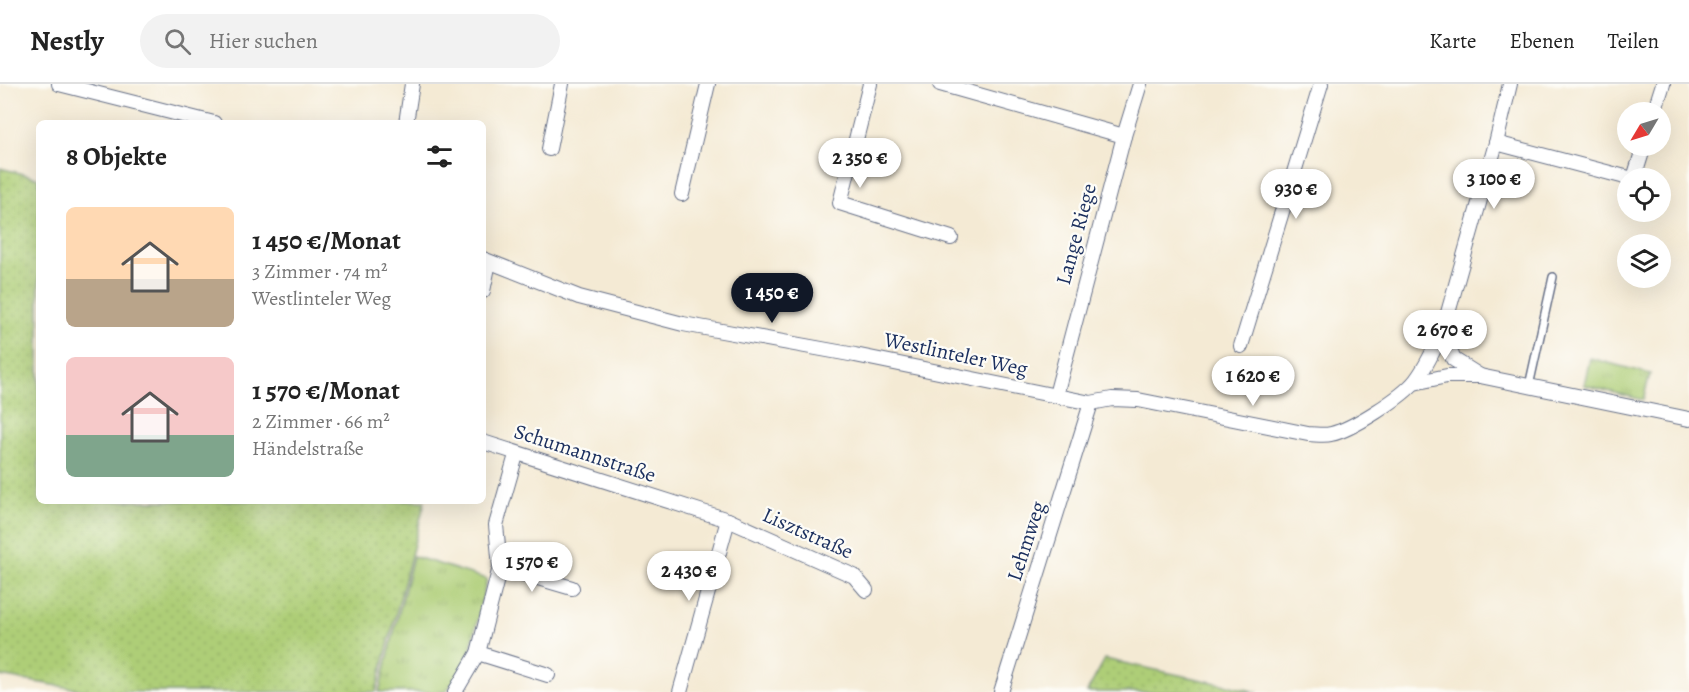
<!DOCTYPE html>
<html lang="de">
<meta charset="utf-8">
<style>
:root{--surface:#fff;--page:#f2f2f2;--text:#222;--muted:#767676;--line:#e0e0e0;--accent:#111827}
body{margin:0;font-family:Alegreya,serif;background:var(--page);color:var(--text);height:100vh;display:flex;flex-direction:column;font-size:22px;white-space:nowrap}
*{box-sizing:border-box;margin:0}
p{font-size:20px;color:var(--muted)}
.icon{flex:none;width:33px;height:33px;fill:none;stroke:currentColor;stroke-width:2;stroke-linecap:round;stroke-linejoin:round}
.map{position:relative;flex:1;overflow:hidden}
.details{position:absolute;left:36px;top:36px;width:450px;height:384px;display:flex;flex-direction:column;background:var(--surface);border-radius:9px;box-shadow:0 6px 24px #0002}
.details>*{flex:none}
.needle{width:39px;rotate:232deg}
.fabs{position:absolute;left:1617px;top:18px;display:grid;gap:12px}
.fabs a{display:grid;place-items:center;width:54px;height:54px;border-radius:50%;background:var(--surface);box-shadow:0 6px 24px #0002;font-size:30px}
.price{position:absolute;translate:-50% -51px;padding:0 14px;border-radius:21px;background:#fff;color:#222;font-size:20px;line-height:39px;filter:drop-shadow(0 2px 3px #0008)}
.price::after{content:'';position:absolute;left:50%;top:36px;width:18px;height:14px;margin-left:-9px;background:inherit;clip-path:polygon(0 0,100% 0,50% 100%)}
.price.selected{background:var(--accent);color:#fff}
ul{padding:0;list-style:none}
li{display:flex;align-items:center;gap:18px;height:150px;padding:0 30px}
li span{display:grid;place-items:center;flex:none;width:168px;height:120px;border-radius:9px;color:#555}
li>.icon{margin-inline-start:auto}
span .icon{width:72px;height:72px;fill:#fffc;stroke-width:1}
li b{font-size:26px}
h2{display:flex;justify-content:space-between;align-items:center;height:72px;padding:0 30px;font-size:26px}
header{display:flex;align-items:center;gap:36px;box-sizing:border-box;height:84px;padding:0 30px;background:var(--surface);border-bottom:2px solid var(--line)}
header strong{font-size:28px}
nav{display:flex;gap:33px;margin-inline-start:auto;font-size:21px}
.search{width:420px;height:54px;background:var(--page);display:flex;align-items:center;gap:15px;box-sizing:border-box;padding:0 21px;border-radius:33px;color:var(--muted);font-size:22px}
.map>svg:first-child{display:block}
.grass{fill:url(#grass-dots);stroke:#647e6a;stroke-width:1.5}
.park{fill:url(#park-tufts);stroke:#647e6a;stroke-width:1.5}
.lines{fill:none;stroke-linecap:round;stroke-linejoin:round}
.lane-casing{stroke:#677087;stroke-width:10}
.street-casing{stroke:#677087;stroke-width:16}
.lane{stroke:#fff;stroke-width:7}
.street{stroke:#fff;stroke-width:14}
.labels{text-anchor:middle;stroke-width:4.5;stroke-linejoin:round;paint-order:stroke}
.street-label{font-size:21px;fill:#1b2f5e;stroke:#fdfcf7}
</style>
<header>
<strong>Nestly</strong>
<div class="search"><svg class="icon" aria-label="search" viewBox="0 0 24 24"><circle cx="10" cy="10" r="6"/><path d="M15 15l6 6"/></svg>Hier suchen</div>
<nav><a>Karte</a><a>Ebenen</a><a>Teilen</a></nav>
</header>
<div class="map">
<svg width="1689" height="608" viewBox="0 0 1689 608">
<defs>
<pattern id="grass-dots" width="8" height="8" patternUnits="userSpaceOnUse" patternTransform="scale(1.5)"><rect width="8" height="8" fill="#aece77"/><path d="M2 2h.1M6 6h.1" fill="none" stroke="#95b169" stroke-width="1.8" stroke-linecap="round"/></pattern>
<pattern id="park-tufts" width="24" height="20" patternUnits="userSpaceOnUse" patternTransform="scale(1.5)"><rect width="24" height="20" fill="#aece77"/><path d="M3 7l-1-3M5 7V3M7 7l1-3M15 17l-1-3M17 17v-4M19 17l1-3" fill="none" stroke="#95b169"/></pattern>
</defs>
<rect width="100%" height="100%" fill="#fdfcf7"/>
<filter id="ink" filterUnits="userSpaceOnUse"><feTurbulence type="fractalNoise" baseFrequency=".0167" numOctaves="2"/><feDisplacementMap in="SourceGraphic" scale="12" xChannelSelector="R" yChannelSelector="G"/><feConvolveMatrix kernelMatrix="1 2 1 2 8 2 1 2 1" color-interpolation-filters="sRGB"/></filter>
<filter id="wash" filterUnits="userSpaceOnUse"><feTurbulence type="fractalNoise" baseFrequency=".008" numOctaves="4" result="noise"/><feDisplacementMap in="SourceGraphic" scale="24" xChannelSelector="R" yChannelSelector="G"/><feGaussianBlur stdDeviation="1.35" result="paint"/><feColorMatrix in="noise" values="0 0 0 0 0 0 0 0 0 0 0 0 0 0 0 0 0 1.4 0 .05"/><feComposite in="paint" operator="in"/></filter>
<g filter="url(#wash)">
<rect width="100%" height="100%" fill="#f4ead4"/>
<!-- grass -->
<g class="grass">
<path d="M0,84L39,94V417H425L376,608H95L0,592Z"/>
<path d="M1105,575L1258,608H1087Z"/>
</g>
<!-- park -->
<g class="park">
<path d="M1590,274L1650,290L1643,316L1584,301Z"/>
<path d="M413,472L487,495L468,576L446,608H379Z"/>
</g>
</g>
<g filter="url(#ink)">
<g class="lines">
<defs>
<path id="lane" d="M1529,302L1553,193"/>
<g id="street">
<path d="M59,0L214,39"/>
<path d="M870,0L840,119L951,154"/>
<path d="M940,0L1124,52"/>
<path d="M1654,28L1663,0"/>
<path d="M406,39L412,0"/>
<path d="M1496,59L1629,94"/>
<path d="M549,65L562,0"/>
<path d="M1634,94L1644,62"/>
<path d="M682,110L708,0"/>
<path d="M483,175L579,213L683,240L855,271L1091,319L1112,315L1138,316L1308,350C1315,350 1324,352 1331,350C1351,346 1403,313 1416,296C1428,280 1436,262 1444,243L1496,59L1510,0"/>
<path d="M483,207L489,178"/>
<path d="M1444,243L1453,275L1480,292"/>
<path d="M1241,262L1321,0"/>
<path d="M1414,299L1447,292H1480L1689,335"/>
<path d="M1056,311L1124,52L1140,0"/>
<path d="M483,358L728,436L854,492L866,506"/>
<path d="M500,483L572,504"/>
<path d="M478,569L548,591"/>
<path d="M455,608L478,569L500,483L496,441L516,371"/>
<path d="M680,608L728,436"/>
<path d="M1001,608L1091,319"/>
</g>
</defs>
<!-- lane casing -->
<use href="#lane" class="lane-casing"/>
<!-- street casing -->
<use href="#street" class="street-casing"/>
<!-- lane -->
<use href="#lane" class="lane"/>
<!-- street -->
<use href="#street" class="street"/>
</g>
</g>
<g class="labels">
<!-- street labels -->
<g class="street-label">
<text transform="translate(1076 150) rotate(-75)" y="7">Lange Riege</text>
<text transform="translate(956 270) rotate(12)" y="7">Westlinteler Weg</text>
<text transform="translate(585 369) rotate(18)" y="7">Schumannstraße</text>
<text transform="translate(808 449) rotate(24)" y="7">Lisztstraße</text>
<text transform="translate(1026 457) rotate(-72)" y="7">Lehmweg</text>
</g>
</g>
</svg>
<div class="fabs">
<a><svg class="needle" viewBox="-14 -14 28 28"><path d="M0-13l5 13h-10z" fill="#e53935"/><path d="M0 13l5-13h-10z" fill="#767676"/></svg></a>
<a><svg class="icon" aria-label="locate" viewBox="0 0 24 24"><circle cx="12" cy="12" r="6"/><path d="M12 2v4M12 18v4M2 12h4M18 12h4"/></svg></a>
<a><svg class="icon" aria-label="layers" viewBox="0 0 24 24"><path d="M12 4l9 5-9 5-9-5zM3 14l9 5 9-5"/></svg></a>
</div>
<b class="price" style="left:860px;top:105px">2 350 €</b>
<b class="price" style="left:1494px;top:126px">3 100 €</b>
<b class="price" style="left:1296px;top:136px">930 €</b>
<b class="price selected" style="left:772px;top:240px">1 450 €</b>
<b class="price" style="left:1445px;top:277px">2 670 €</b>
<b class="price" style="left:1253px;top:323px">1 620 €</b>
<b class="price" style="left:532px;top:509px">1 570 €</b>
<b class="price" style="left:689px;top:518px">2 430 €</b>
<section class="details">
<h2>8 Objekte<svg class="icon" aria-label="filters" viewBox="0 0 24 24"><path d="M4 7h16M4 17h16"/><circle cx="9" cy="7" r="2"/><circle cx="15" cy="17" r="2"/></svg></h2>
<ul>
<li><span style="background:linear-gradient(#ffd9b3 60%,#b9a48a 0)"><svg class="icon" aria-label="home" viewBox="0 0 24 24"><path d="M3 11l9-7 9 7M6 9v11h12V9"/></svg></span><div><b>1 450 €/Monat</b><p>3 Zimmer · 74 m²</p><p>Westlinteler Weg</p></div></li>
<li><span style="background:linear-gradient(#f6c9c9 65%,#7fa58c 0)"><svg class="icon" aria-label="home" viewBox="0 0 24 24"><path d="M3 11l9-7 9 7M6 9v11h12V9"/></svg></span><div><b>1 570 €/Monat</b><p>2 Zimmer · 66 m²</p><p>Händelstraße</p></div></li>
</ul>
</section>
</div>
